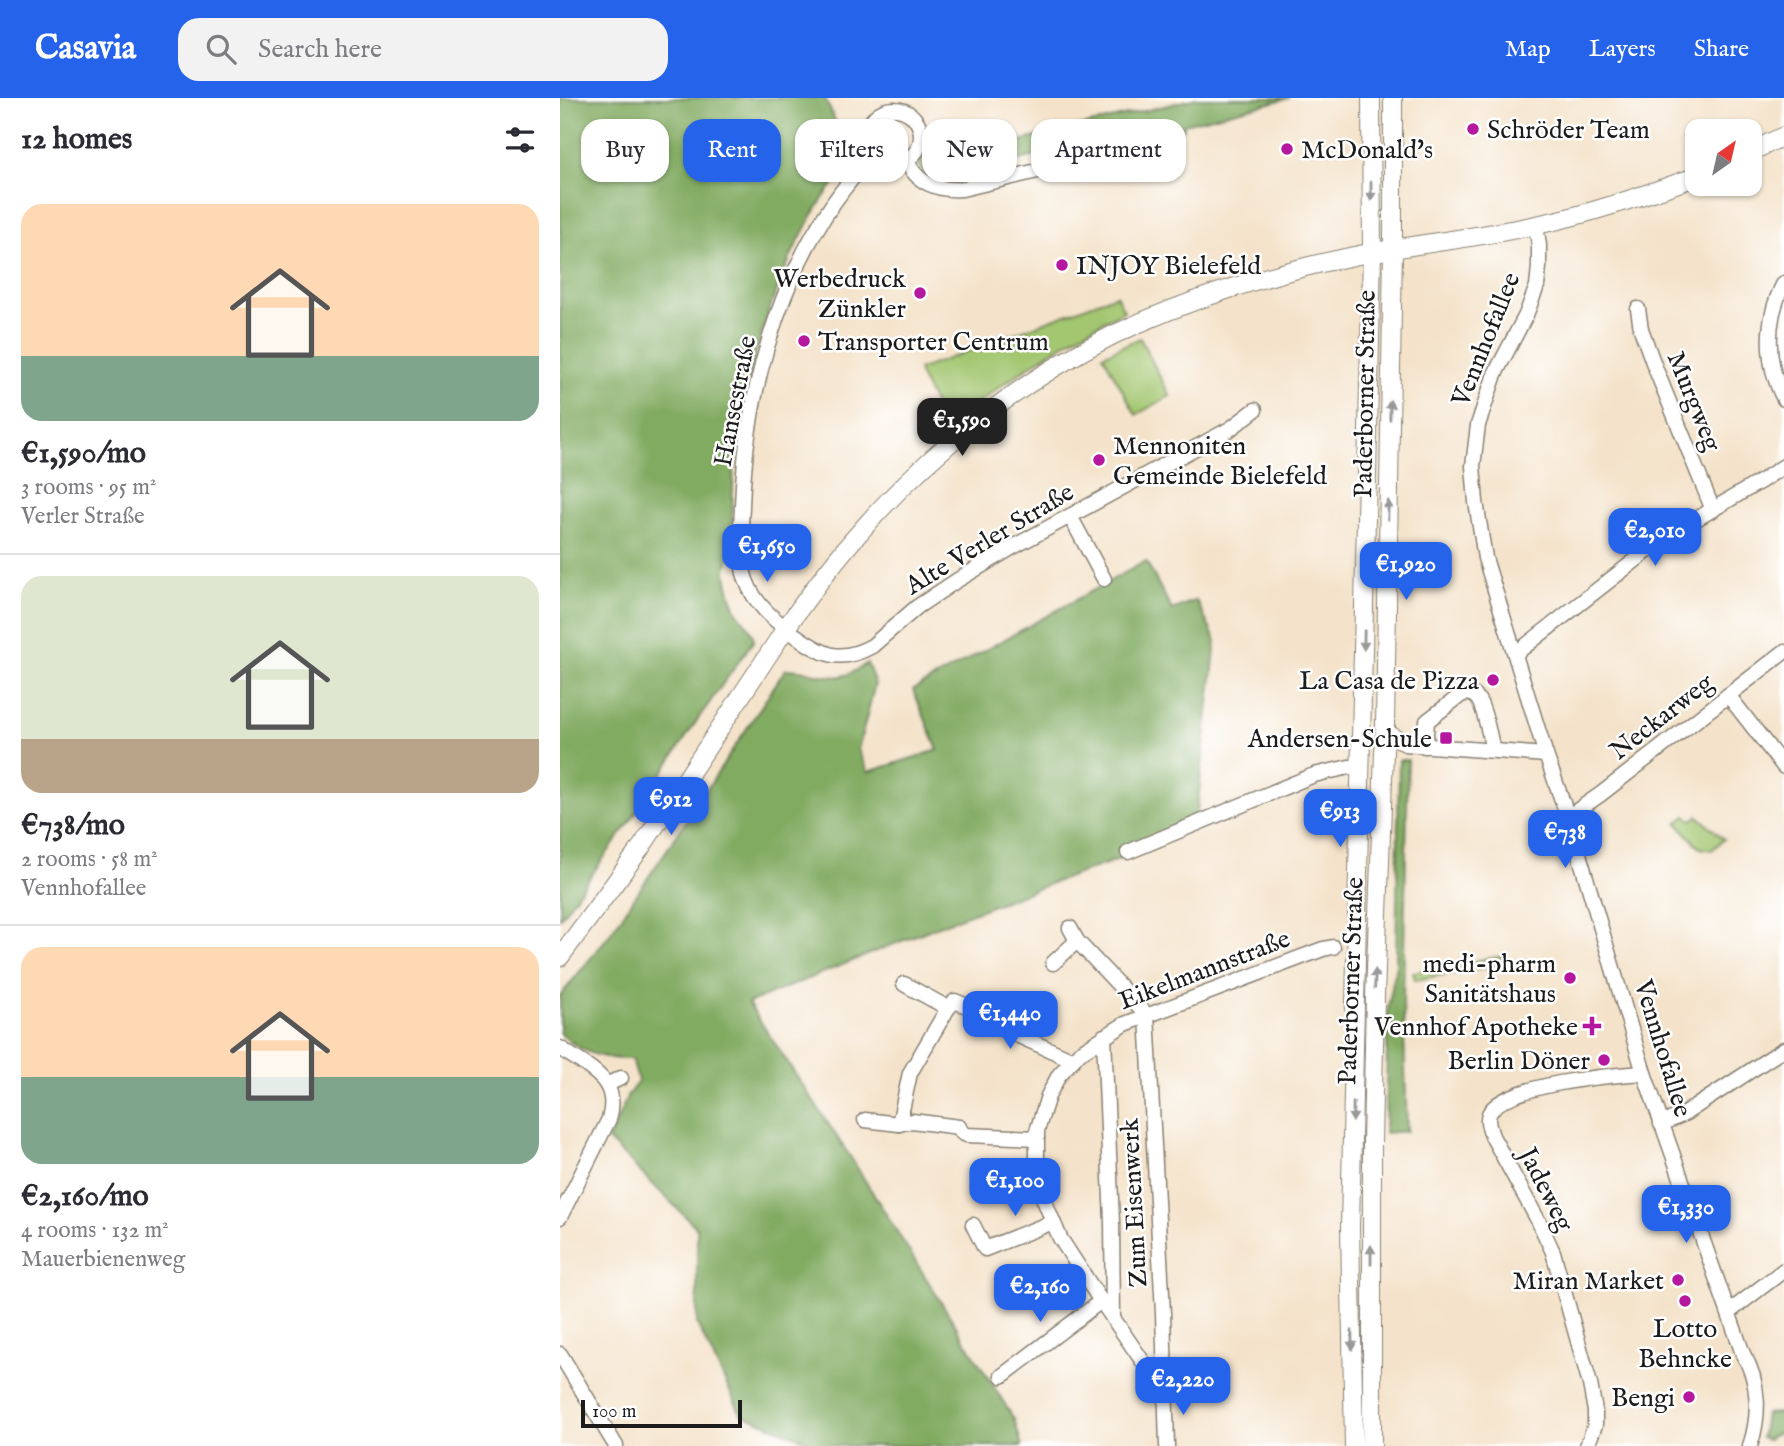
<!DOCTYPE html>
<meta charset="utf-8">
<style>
:root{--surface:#fff;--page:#f2f2f3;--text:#2b2b33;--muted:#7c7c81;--line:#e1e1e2;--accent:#2563eb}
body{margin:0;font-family:"IM FELL English",serif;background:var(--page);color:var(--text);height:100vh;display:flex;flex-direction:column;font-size:26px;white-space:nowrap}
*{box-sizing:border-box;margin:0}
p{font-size:23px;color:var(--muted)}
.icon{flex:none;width:38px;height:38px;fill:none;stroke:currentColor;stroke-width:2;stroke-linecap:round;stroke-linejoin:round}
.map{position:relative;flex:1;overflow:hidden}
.side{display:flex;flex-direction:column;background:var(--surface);width:560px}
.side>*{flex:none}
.top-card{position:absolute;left:21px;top:21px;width:665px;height:63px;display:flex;gap:14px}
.needle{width:46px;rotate:34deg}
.controls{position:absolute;left:1125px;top:21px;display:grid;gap:14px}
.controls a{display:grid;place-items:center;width:77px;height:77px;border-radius:14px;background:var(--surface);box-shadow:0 2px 5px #0004;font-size:35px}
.scale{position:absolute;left:21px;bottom:18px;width:161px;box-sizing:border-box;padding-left:7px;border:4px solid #1c1c1c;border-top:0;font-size:19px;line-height:24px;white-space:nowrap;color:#1c1c1c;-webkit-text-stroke:5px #fff;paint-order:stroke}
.price{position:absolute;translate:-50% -60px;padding:0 16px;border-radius:14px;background:var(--accent);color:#fff;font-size:23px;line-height:46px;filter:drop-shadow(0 2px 4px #0008)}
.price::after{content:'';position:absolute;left:50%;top:42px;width:21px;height:16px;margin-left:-10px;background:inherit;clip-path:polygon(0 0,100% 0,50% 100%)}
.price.current{background:#222;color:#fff}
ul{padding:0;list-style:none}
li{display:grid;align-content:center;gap:14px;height:371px;padding:0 21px}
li+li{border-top:2px solid var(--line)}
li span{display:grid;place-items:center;height:217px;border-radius:21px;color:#555}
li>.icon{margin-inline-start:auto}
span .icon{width:126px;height:126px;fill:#fffc;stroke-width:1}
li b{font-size:30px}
h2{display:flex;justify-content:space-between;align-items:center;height:84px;padding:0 21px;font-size:30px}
.chip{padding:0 24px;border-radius:21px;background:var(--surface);box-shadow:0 2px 5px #0004;font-size:24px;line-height:63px}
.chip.current{background:var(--accent);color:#fff}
header{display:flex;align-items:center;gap:42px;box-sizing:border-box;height:98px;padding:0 35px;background:var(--accent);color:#fff}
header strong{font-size:33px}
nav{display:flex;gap:38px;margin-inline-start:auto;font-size:24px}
.search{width:490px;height:63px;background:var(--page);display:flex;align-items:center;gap:18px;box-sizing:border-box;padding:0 24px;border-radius:21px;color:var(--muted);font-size:26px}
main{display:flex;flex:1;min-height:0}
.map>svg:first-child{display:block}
.green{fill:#a3c66f;stroke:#607146;stroke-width:2}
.forest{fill:#82ab62;stroke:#4f643f;stroke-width:2}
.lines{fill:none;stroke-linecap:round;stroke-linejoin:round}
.minor-casing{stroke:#888073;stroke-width:17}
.major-casing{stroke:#888073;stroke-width:20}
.minor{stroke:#fff;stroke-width:14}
.major{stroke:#fff;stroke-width:18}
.oneway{fill:#999}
.poi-dot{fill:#b5179e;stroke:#fff;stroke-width:2.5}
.labels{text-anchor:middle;stroke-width:5;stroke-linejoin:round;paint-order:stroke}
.poi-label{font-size:26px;fill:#1c1c1c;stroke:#fff;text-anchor:end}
.street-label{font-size:26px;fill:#1c1c1c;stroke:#fff}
</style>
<header>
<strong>Casavia</strong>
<div class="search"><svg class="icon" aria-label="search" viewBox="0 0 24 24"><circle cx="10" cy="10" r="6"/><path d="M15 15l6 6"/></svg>Search here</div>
<nav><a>Map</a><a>Layers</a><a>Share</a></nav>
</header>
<main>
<section class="side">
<h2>12 homes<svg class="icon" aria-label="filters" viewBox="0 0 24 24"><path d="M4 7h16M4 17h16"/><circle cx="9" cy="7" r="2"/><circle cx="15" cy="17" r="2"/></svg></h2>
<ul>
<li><span style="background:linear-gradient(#ffd9b3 70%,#7fa58c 0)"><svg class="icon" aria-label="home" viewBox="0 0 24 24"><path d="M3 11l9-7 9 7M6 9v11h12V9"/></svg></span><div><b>€1,590/mo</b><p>3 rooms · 95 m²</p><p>Verler Straße</p></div></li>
<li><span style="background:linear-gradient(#dfe7d0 75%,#b9a48a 0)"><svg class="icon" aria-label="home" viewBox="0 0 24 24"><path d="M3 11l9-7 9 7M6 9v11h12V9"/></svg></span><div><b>€738/mo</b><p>2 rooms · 58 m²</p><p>Vennhofallee</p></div></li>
<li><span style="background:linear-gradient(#ffd9b3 60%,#7fa58c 0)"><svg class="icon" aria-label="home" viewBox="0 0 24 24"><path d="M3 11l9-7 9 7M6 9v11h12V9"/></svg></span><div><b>€2,160/mo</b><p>4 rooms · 132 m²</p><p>Mauerbienenweg</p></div></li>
</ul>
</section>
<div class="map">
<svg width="1224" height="1348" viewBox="0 0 1224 1348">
<rect width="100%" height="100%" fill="#fff"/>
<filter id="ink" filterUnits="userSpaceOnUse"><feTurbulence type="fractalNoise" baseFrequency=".0143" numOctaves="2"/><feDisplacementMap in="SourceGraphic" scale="14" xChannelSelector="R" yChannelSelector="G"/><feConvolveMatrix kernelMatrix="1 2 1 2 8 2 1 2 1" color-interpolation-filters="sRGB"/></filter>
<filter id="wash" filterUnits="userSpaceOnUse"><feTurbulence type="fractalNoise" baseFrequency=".00686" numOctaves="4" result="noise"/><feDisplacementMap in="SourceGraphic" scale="28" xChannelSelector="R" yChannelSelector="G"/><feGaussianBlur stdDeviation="1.57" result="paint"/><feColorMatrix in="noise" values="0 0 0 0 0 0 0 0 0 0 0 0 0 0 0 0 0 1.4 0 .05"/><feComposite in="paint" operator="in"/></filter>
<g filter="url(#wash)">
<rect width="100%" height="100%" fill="#f4e3ca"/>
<!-- green -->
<g class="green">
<path d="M556,197L564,213C500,244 443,286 386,328L361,280L358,272Z"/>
<path d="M580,240L610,298L576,317L543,257Z"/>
<path d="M1126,718L1132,722L1138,718L1164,741L1152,752L1140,750L1117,725Z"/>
<path d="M943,858L944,866L855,882L853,874Z"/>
</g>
<!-- forest -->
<g class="forest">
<path d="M0,0H265L293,63C285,73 276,82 269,92C218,163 186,271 175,357C172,387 173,418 171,448C171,457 166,465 166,474C167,486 172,505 178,515C184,524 192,530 194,542L138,621L72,721L0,820Z"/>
<path d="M637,0H730L624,26V31L524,55L514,49L404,75L406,83C389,84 368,82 358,68L368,53L387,56L423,52Z"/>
<path d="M586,463L612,512L636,502L656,543L636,722L593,749L484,788L386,825L188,905L291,1060L454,1321L462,1348H257L254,1345L181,1316L137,1226V1130L48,1042L68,997L78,983L72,961C43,962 21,955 0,935V898L47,840L123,728L225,572C233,570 240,572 248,574C274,581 285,582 307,565L315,586L298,652L308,674L378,652L353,592Z"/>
<path d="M839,662H848L843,902L847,1033L825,1035L828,910L836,868Z"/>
<path d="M1217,1315L1224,1317V1332L1210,1339L1208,1342L1201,1340L1205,1316Z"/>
</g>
</g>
<g filter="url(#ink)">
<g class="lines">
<defs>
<g id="minor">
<circle cx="334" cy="38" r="27"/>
<path d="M314,56C226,145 186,285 182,408C181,432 178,459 186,482C195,507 214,522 235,537C263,557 279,566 312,548L357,509L396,483L453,449L670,331L695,312"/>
<path d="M347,62C355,85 379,93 402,91L590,46L603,47L614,53"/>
<path d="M976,127L979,147V169L977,188L966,217L935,276L918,327L913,368L916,404L925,460L986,657L1008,719L1084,975L1183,1256C1200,1284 1200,1318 1190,1348"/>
<path d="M1224,185C1205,221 1205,265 1224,301"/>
<path d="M1078,211L1081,231L1094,267L1153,412"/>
<path d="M510,418L544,481"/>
<path d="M955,556L1104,440L1201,383L1224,368"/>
<path d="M1168,597L1224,669"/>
<path d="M825,627L830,635L845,646L986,657"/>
<path d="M865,648L867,623L901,597C906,595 912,594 917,600C924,608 930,640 933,652"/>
<path d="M1008,719L1041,696L1224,554"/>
<path d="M568,754L754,677L789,669H801"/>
<path d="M510,830L517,843L587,917L603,1215L607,1348"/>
<path d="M493,865L517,843"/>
<path d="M344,886L388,910L350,975L339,1026L352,1023L399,1029L402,1035L407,1037L477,1040"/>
<path d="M388,910L395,903L442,923L441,930L513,962"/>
<path d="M544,938L552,1125L553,1221"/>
<path d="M0,950C28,970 61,981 49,1021L0,1119"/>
<path d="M48,986L61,980"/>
<path d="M305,1022L339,1026"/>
<path d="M1101,1026L1124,1016L1224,951"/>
<path d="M413,1127L425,1151L493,1124"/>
<path d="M1169,1214L1224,1172"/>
<path d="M0,1256L56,1348"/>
<path d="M442,1278L541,1203"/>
<path d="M605,1292L592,1277L535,1194L500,1140L484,1102L477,1063V1033L488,998L499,977L519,955L565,926L763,851L773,849"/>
<path d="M1027,1348L1035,1327V1313L1030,1286L993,1154L979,1124L932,1038C930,1031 926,1024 929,1016C942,986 1054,977 1084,975"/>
</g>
<g id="major">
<path d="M1190,54L1224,38"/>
<path d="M0,859L80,751L226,530C249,497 273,464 300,434C369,354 459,284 553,237C626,202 714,174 794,158C854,146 916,140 976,127C1031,116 1084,97 1138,78"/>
<path d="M794,1348L790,1129L812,155L811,0"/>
<path d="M812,1348V1045L815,898L825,627L833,151V0"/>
</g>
</defs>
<!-- minor casing -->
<use href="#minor" class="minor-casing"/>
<!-- major casing -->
<use href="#major" class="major-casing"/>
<!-- minor -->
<use href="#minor" class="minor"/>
<!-- major -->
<use href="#major" class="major"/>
</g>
<!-- one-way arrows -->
<defs><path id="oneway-solid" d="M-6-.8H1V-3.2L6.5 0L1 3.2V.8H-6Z" transform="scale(1.75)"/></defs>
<g class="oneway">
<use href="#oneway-solid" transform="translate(811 93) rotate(90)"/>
<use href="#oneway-solid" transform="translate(830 312) rotate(-89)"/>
<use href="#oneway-solid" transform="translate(828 412) rotate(-89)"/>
<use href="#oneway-solid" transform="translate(804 542) rotate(91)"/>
<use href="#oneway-solid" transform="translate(815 881) rotate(-88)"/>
<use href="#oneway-solid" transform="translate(793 1014) rotate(91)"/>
<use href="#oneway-solid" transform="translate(811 1157) rotate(-90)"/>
<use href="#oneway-solid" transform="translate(792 1242) rotate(89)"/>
</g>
</g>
<!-- markers -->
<g class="poi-dot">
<circle cx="913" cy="31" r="7"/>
<circle cx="727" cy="51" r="7"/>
<circle cx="502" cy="167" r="7"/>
<circle cx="360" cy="195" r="7"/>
<circle cx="244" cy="243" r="7"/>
<circle cx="539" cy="362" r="7"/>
<circle cx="933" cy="582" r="7"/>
<rect x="879" y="633" width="14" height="14" rx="3.5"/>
<circle cx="1010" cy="880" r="7"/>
<path d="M1028.5 917.5h7v7h7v7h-7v7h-7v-7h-7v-7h7z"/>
<circle cx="1044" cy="962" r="7"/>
<circle cx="1118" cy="1182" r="7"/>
<circle cx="1125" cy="1203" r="7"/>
<circle cx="1129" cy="1299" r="7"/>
</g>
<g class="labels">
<!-- poi labels -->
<g class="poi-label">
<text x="927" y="40" text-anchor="start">Schröder Team</text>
<text x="741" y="60" text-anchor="start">McDonald's</text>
<text x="516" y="176" text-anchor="start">INJOY Bielefeld</text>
<text x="346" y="189">Werbedruck<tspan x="346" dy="30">Zünkler</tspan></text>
<text x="258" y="252" text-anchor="start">Transporter Centrum</text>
<text x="553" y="356" text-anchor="start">Mennoniten<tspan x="553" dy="30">Gemeinde Bielefeld</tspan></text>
<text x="919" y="591">La Casa de Pizza</text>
<text x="872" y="649">Andersen-Schule</text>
<text x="996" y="874">medi-pharm<tspan x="996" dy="30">Sanitätshaus</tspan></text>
<text x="1018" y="937">Vennhof Apotheke</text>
<text x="1030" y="971">Berlin Döner</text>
<text x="1104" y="1191">Miran Market</text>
<text x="1125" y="1239" text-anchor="middle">Lotto<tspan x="1125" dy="30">Behncke</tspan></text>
<text x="1115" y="1308">Bengi</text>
</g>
<!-- street labels -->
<g class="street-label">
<text transform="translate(925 241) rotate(-68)" y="9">Vennhofallee</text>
<text transform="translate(804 296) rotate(-89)" y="9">Paderborner Straße</text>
<text transform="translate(174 303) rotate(-79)" y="9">Hansestraße</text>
<text transform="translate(1135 303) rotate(68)" y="9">Murgweg</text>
<text transform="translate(429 440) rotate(-31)" y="9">Alte Verler Straße</text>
<text transform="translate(1101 618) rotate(-38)" y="9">Neckarweg</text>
<text transform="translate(644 871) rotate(-21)" y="9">Eikelmannstraße</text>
<text transform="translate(790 883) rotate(-88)" y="9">Paderborner Straße</text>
<text transform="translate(1104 950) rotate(73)" y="9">Vennhofallee</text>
<text transform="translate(987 1091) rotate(63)" y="9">Jadeweg</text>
<text transform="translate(573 1105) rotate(-93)" y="9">Zum Eisenwerk</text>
</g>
</g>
</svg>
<div class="controls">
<a><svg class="needle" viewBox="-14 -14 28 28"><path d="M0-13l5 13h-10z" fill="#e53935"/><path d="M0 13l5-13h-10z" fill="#7c7c81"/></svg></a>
</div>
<div class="scale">100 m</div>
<b class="price current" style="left:402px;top:360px">€1,590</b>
<b class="price" style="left:1095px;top:470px">€2,010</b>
<b class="price" style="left:207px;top:486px">€1,650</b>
<b class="price" style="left:846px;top:504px">€1,920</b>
<b class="price" style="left:111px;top:739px">€912</b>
<b class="price" style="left:780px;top:751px">€913</b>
<b class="price" style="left:1005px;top:772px">€738</b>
<b class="price" style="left:450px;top:953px">€1,440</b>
<b class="price" style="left:455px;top:1120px">€1,100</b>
<b class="price" style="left:1126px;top:1147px">€1,330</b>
<b class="price" style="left:480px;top:1226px">€2,160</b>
<b class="price" style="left:623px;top:1319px">€2,220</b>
<div class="top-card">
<a class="chip">Buy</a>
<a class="chip current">Rent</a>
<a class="chip">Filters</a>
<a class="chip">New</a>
<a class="chip">Apartment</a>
</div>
</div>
</main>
